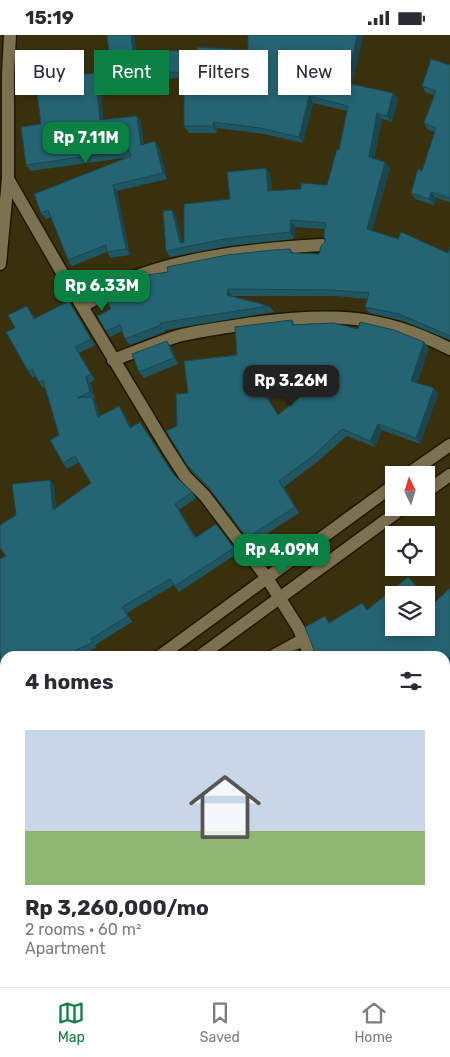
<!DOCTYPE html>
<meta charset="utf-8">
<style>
:root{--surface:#fff;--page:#f7f7f7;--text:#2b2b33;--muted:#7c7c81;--line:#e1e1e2;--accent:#0b8043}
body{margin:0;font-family:Rubik,sans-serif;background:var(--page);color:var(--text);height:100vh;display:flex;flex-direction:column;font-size:19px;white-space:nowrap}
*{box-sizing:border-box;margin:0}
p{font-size:16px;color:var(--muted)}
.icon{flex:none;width:28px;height:28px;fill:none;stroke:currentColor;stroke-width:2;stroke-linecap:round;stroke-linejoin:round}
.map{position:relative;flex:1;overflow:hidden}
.drawer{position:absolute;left:0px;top:616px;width:450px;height:336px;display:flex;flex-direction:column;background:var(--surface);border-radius:15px 15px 0 0;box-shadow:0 2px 8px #0003}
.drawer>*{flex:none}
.guide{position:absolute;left:15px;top:15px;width:420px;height:45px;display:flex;gap:10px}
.needle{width:32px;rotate:356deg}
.buttons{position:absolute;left:385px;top:431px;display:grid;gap:10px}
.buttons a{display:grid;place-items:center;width:50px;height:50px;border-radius:0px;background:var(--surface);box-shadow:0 2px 8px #0003;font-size:25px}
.price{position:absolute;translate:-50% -42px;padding:0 11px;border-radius:10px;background:var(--accent);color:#fff;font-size:16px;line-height:32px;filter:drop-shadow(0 1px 2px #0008)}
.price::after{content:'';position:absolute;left:50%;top:30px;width:15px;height:11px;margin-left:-8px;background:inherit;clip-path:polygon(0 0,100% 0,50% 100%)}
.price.active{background:#222;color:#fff}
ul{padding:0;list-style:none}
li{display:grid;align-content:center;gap:10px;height:265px;padding:0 25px}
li+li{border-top:1px solid var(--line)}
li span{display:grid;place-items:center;height:155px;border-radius:0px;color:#555}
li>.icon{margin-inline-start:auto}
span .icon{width:90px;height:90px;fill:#fffc;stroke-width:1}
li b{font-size:21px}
h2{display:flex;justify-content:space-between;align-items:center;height:60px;padding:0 25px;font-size:21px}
.pill{padding:0 18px;border-radius:0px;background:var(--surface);box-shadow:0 2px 8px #0003;font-size:18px;line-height:45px}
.pill.active{background:var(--accent);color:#fff}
.status{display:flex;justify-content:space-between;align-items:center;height:35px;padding:0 25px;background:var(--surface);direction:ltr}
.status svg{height:14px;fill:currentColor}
.menu{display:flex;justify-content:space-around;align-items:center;height:70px;border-top:1px solid var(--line);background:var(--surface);font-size:14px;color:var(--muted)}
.menu a{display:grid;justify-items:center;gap:2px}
.menu .active{color:var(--accent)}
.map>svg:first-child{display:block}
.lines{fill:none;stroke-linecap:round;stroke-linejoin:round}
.minor-casing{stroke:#1e1801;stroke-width:15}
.secondary-casing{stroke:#1e1801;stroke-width:15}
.minor{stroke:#7c7250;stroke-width:12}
.secondary{stroke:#7c7250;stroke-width:12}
.wall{fill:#205662;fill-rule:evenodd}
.shaded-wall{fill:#1a4650}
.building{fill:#256472;stroke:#1a4650;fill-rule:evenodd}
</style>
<div class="status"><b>15:19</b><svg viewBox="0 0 49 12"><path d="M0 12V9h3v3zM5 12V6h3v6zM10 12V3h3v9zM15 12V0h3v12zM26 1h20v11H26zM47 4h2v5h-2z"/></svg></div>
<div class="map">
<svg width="450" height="952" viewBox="0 0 450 952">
<rect width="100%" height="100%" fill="#39300e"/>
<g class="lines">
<defs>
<g id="minor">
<path d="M10,0L8,40V144L68,248L167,413L185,441L205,461L267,543L299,594L310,621"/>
<path d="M0,229L8,144"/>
<path d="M83,271C101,261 120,248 140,240C194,220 265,213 322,210"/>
<path d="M113,325C135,317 156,308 178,301C202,295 228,292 253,288C329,278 380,278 450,314"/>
<path d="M273,621L304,604"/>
<path d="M0,816L5,813"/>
<path d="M432,948L435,952"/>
</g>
<g id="secondary">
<path d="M407,440L450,410"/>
<path d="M426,457L450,440"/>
<path d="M160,621L394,450"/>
<path d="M200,621L404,472"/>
<path d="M0,735L5,732"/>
<path d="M0,748L5,754"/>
</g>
</defs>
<!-- minor casing -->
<use href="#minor" class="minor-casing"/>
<!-- secondary casing -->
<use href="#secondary" class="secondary-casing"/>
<!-- minor -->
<use href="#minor" class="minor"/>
<!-- secondary -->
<use href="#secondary" class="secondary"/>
</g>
<!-- wall -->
<g class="wall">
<path d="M107,0H134L136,17L248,15L363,0L352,49L398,64L392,87L382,84L374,124L385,127L390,133L372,196L398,204L448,218L450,212V305L403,286L369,278L365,272L367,264L335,261H232L269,271L274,277L165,295V297L130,310L125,304L122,296L110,302L106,296L111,274L168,237L290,214L294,218L319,219L325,207L324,194L295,192L294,204L229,211L170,222L166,216L176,181L182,207H184L230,164L270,139L272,156L301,154L327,150L339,115L347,76L313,68L303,108L264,99L217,93V98H189L184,91V43L150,45L148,42L116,45L111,39Z"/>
<path d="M450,30V167L436,163L434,170L415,164L411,158L422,136L435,97L428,95L424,88L434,60L426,58L422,51Z"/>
<path d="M100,44L103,85L137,81L141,87L144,109L159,112L167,144L117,156L130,220L111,223L107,217L72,231L68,225L51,182L46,184L41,178L130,122L31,136L26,130L41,89Z"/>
<path d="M69,266L95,310L79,318L95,345L90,348L95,363L93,364L96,368L100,381L123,377L131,392L175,441L192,457L196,463L179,475L196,502L216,489L238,518L179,557L174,550L127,578L132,587L95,610L97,612L80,621H5V691L0,694V524L6,521L16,480L50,445L54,451L56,473L91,448L79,427L67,434L63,428L59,400L45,352L43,353L35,341L32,342L28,336L15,293L31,277L35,283Z"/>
<path d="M292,285L295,290L358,294L424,307L429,313L417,348L438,359L420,409L382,395L375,412L347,401L317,427L284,452L299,478L251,509L211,456L191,436L187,430L177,391L188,358L237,320ZM308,341L300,362L278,380L270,367L267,346Z"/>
<path d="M167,306L171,312L178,329L144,343L139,337Z"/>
<path d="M450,553V770L447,769L445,779V718L448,694L449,678H445V621L314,616L329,588L367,575L433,569Z"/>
<path d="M445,842L450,844V887L445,885Z"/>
<path d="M450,926V952H449L445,946V927H450Z"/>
<path d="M199,948H254L249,952H195Z"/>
</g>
<!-- shaded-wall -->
<g class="shaded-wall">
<path d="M131,0H134L137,23L133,17Z"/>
<path d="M357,0H363L351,54L347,48Z"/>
<path d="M95,38L100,44L104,91L100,85Z"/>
<path d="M393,58L398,64L392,87L387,81Z"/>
<path d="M309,61L313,68L303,108L299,102Z"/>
<path d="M377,78L382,84L373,128L369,122Z"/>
<path d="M137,81L141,87L145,116L141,110Z"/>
<path d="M213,87L217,93V98L213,91Z"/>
<path d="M155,106L159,112L167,144L163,138Z"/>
<path d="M385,127L390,133L371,200L367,194Z"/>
<path d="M266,133L270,139L272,162L268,156Z"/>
<path d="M113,150L117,156L130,220L126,214Z"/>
<path d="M431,157L436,163L434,170L429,164Z"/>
<path d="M172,175L176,181L184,214L180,208Z"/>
<path d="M291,185L295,192L294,204L290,197Z"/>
<path d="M228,254L232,261L231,266L227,260Z"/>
<path d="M167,306L171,312L178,329L174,323Z"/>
<path d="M424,307L429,313L415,352L411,346Z"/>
<path d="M75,312L79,318L95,345L91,339Z"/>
<path d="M263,340L267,346L270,367L266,361Z"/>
<path d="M86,342L90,348L95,363L90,357Z"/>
<path d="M434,353L438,359L420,409L416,403Z"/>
<path d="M92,362L96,368L102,388L98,382Z"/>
<path d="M119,371L123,377L134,399L130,393Z"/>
<path d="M378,389L382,395L375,412L370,406Z"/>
<path d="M50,445L54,451L57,481L53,475Z"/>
<path d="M445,765L447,769L445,779Z"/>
</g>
<!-- building -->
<g class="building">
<path d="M107,0H131L133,17L197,15V12L248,15V0H357L347,48L393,58L387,81L377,78L369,122L385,127L367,194L398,204L401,197L448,218L450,212V301L399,279L365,272L369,258L331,255L228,254L227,260L269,271L160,288L161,290L125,304L120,290L106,296L97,281L111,274L105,261L147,240L168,237L167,232L227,220L273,215L290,214L291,218L319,219L321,211L325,207L324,198L326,188L291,185L290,197L224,204L166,216L163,176L172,175L180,208L184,207V169L230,164L227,137L266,133L268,156L301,154V148L327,150L337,114L339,115L348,71L309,61L299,102L260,93L213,87V91H184V37L145,38V35L111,39Z"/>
<path d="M431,24L450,30V163L431,157L429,164L411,158L418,134L422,136L436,93L424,88L436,56L422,51Z"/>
<path d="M95,38L100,85L137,81L141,110L155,106L163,138L113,150L126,214L107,217L106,210L68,225L48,175L41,178L34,159L131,121L129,115L26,130L21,92L41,89L36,51L77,45V40Z"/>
<path d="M69,266L91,304L75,312L91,339L86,342L90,357L77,363L92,362L98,382L119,371L130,393L140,387L174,440L192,457L175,469L195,503L216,489L234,513L175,551L170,544L122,572L128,581L91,604L93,607L65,621H5V682L0,686V524L6,521L0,513V490L16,480L12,449L50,445L53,475L91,448L75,421L63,428L50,405L59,400L43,345L39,347L32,334L28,336L6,297L15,293L8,280L27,271L34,284Z"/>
<path d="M292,285V290L333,288L358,294L360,287L394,295L424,307L411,346L434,353L416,403L378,389L370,406L342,394L313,421L279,446L295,472L247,503L207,450L187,430L166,396L177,391L176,359L188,358L184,326L237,320L235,292ZM310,334L300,362L278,380L266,361L263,340Z"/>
<path d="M167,306L174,323L139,337L132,319Z"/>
<path d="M408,542L425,560H394V592H426V562L433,569L450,553V765L445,763V718L448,694L449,671H445V621H310L314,616L313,612L305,592L325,581L329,588L362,568L367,575Z"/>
<path d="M297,614L301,621H283Z"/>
<path d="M5,828V885L0,879V832Z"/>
<path d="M445,842L450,844V884L445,882Z"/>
<path d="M450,926V946H445V927H450Z"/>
<path d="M75,948H112L116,952H78Z"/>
<path d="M199,948H243L238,952H195Z"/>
<path d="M339,948H342L345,952H333Z"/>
<path d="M354,948H387L390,952H345Z"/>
</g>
</svg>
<div class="buttons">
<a><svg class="needle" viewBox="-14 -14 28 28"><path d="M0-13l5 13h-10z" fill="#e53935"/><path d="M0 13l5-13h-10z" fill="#7c7c81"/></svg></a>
<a><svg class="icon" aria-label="locate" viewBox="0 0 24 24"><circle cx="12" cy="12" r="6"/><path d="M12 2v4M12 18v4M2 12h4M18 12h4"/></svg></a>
<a><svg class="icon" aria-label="layers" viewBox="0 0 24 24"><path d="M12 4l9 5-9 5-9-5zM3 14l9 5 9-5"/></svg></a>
</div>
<b class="price" style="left:86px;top:129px">Rp 7.11M</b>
<b class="price" style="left:102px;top:277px">Rp 6.33M</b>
<b class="price active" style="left:291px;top:372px">Rp 3.26M</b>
<b class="price" style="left:282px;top:541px">Rp 4.09M</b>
<div class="guide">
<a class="pill">Buy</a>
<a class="pill active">Rent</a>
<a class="pill">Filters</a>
<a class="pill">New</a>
</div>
<section class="drawer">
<h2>4 homes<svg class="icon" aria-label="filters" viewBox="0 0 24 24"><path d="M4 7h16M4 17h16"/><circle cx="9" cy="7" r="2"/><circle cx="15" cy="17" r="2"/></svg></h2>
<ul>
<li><span style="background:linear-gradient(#c9d6e8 65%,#8fb573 0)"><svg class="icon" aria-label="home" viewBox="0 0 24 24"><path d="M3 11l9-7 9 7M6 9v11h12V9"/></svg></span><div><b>Rp 3,260,000/mo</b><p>2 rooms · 60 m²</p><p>Apartment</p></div></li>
</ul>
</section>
</div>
<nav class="menu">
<a class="active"><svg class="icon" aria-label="map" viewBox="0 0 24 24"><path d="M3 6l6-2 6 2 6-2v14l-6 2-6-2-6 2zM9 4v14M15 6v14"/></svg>Map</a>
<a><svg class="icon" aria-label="saved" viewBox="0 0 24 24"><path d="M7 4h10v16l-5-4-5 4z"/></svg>Saved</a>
<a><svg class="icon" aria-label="home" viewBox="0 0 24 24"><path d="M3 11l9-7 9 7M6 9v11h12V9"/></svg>Home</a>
</nav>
